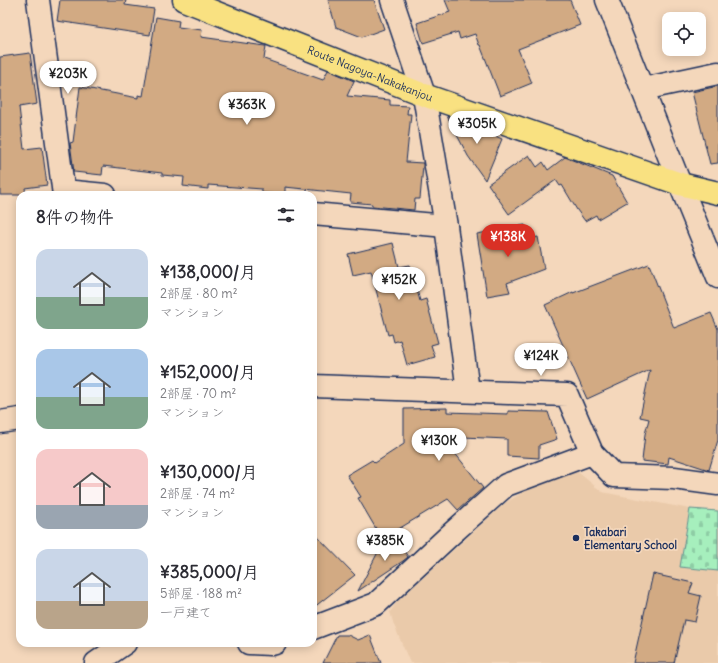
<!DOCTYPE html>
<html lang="ja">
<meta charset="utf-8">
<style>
:root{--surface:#fff;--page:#f7f7f7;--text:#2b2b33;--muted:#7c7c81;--accent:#d93025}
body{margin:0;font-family:Delius,"Klee One",sans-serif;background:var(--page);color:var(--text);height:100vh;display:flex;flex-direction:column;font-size:15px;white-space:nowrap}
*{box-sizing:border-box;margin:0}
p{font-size:13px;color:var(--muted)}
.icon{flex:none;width:22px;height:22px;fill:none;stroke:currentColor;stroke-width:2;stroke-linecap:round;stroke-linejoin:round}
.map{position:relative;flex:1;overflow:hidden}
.side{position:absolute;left:16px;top:191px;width:301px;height:456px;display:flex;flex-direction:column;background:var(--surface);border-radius:12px;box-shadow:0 2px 10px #0003}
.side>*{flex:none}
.controls{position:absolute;left:662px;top:12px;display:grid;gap:8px}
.controls a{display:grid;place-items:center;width:44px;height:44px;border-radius:8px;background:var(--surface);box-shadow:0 2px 10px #0003;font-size:20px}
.price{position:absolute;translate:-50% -34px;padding:0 9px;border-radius:14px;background:#fff;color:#222;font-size:13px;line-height:26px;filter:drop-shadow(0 1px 2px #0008)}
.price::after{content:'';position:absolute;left:50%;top:24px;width:12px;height:9px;margin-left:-6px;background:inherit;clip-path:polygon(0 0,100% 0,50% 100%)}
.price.current{background:var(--accent);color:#fff}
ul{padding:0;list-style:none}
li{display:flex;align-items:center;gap:12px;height:100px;padding:0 20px}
li span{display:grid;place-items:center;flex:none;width:112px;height:80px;border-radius:12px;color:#555}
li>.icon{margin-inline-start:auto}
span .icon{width:48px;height:48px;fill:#fffc;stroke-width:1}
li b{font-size:17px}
h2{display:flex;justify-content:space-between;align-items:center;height:48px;padding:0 20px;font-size:17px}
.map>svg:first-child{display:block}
.built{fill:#eacaaa}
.cemetery{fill:url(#cemetery-stones);stroke:#608f8e}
.building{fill:#d2aa83;stroke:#1b2f5e}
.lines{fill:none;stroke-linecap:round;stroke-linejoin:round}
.street-casing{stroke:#1b2f5e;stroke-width:25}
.primary-casing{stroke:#1b2f5e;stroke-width:25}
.street{stroke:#f4d7bb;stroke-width:22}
.primary{stroke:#f9e181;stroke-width:22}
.poi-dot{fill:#1b2f5e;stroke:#f4d7bb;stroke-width:1.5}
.labels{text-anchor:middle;stroke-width:3.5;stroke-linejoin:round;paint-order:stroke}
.street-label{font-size:11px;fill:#1b2f5e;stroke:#f4d7bb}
.poi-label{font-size:11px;font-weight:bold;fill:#1b2f5e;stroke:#f4d7bb;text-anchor:start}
</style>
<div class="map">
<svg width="718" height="663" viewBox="0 0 718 663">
<defs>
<pattern id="cemetery-stones" width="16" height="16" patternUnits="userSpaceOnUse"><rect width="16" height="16" fill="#a6efbd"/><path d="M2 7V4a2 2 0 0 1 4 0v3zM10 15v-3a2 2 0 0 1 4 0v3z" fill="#8ecda5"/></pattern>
</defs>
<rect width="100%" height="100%" fill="#f4d7bb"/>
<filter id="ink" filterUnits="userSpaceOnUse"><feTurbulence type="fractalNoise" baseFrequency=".025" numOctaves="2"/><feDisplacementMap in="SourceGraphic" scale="8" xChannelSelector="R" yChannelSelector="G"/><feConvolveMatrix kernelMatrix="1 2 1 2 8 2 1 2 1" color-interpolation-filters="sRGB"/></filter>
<g filter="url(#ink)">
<!-- built -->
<path class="built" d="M573,468L602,492L690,509L680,567L718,571V663H410L394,625L390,612L397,602L505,503L545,480Z"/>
<!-- cemetery -->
<path class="cemetery" d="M690,509L718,511V571L680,567Z"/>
<!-- building -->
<g class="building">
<path d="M60,0H126L125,5L154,9L150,35L57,21Z"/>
<path d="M328,0H374L384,29L362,37L336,27Z"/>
<path d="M445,0H570L580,25L518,49L532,83L500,96L480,45H479L475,34L460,39L458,32L423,43L417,23L450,12Z"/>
<path d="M156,17L179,21L178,27L202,30L201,37L265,46H266L264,59L323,80L328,70L354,81L347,96L390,100V105L408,106L407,114H411L406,162L423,163V166L420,199H415L414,210L372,206V204L350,202L351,194L285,187V194L262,193V189L208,185V189L183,186L184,177L162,175V173L103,166L102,175L74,172L70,143L73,142L80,87L138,98V95L143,96Z"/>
<path d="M30,53L37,104L19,107L24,149L42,147L47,185L25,188L26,195H0V57Z"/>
<path d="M718,86V163L710,164L692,92Z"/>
<path d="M447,116L467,123L502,139L485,180L468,156Z"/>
<path d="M529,155L537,167L543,162L548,170L565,157L612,176L627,202L598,219L596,215L585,221L577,210L562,185L560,186L556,180L509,214L488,184Z"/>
<path d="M525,225L527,239L538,237L544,269L507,283L510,292L487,296L477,234Z"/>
<path d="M393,243L399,267L410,265L420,301L426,299L438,343L431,345L435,357L407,365L400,340L394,342L392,334L388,335L371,271L353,275L348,254Z"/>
<path d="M649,264L674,328L711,313L718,329V440L709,470L669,457L668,464L642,461L645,434L649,419L640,417L650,370L587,399L545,305L573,292V293Z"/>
<path d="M447,408V412L508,414V411L548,412L557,439L539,445V458L507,456V439L441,436L483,488L458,510L448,499L382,539L358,498L361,497L347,475L372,460L375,463L404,444V409Z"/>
<path d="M313,532L355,575L313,608Z"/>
<path d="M397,540L408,557L403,561L358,591L378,552Z"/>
<path d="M653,574L693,583L689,593L701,596L695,622L684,620L674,663H633Z"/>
<path d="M337,635H348L358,640L370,635L381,663H323Z"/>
</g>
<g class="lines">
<defs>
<g id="street">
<path d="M38,0L64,195"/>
<path d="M392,0L424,95L446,226L468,391"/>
<path d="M607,0L680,184L718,277"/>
<path d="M643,89L718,73"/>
<path d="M64,191L105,195"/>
<path d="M313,214L446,226"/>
<path d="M313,386L567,395L592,453L614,476L674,478L718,484"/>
<path d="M0,422L20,419"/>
<path d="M313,628L376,604L450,535L506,485L592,453"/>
<path d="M249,643L271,644L275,643"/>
<path d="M96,663L125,643"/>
</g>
<g id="primary">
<path id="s1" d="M184,0L424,95L680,184L718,193"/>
</g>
</defs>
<!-- street casing -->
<use href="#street" class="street-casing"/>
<!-- primary casing -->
<use href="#primary" class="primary-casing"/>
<!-- street -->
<use href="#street" class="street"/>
<!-- primary -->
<use href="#primary" class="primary"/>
</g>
</g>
<!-- markers -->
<circle class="poi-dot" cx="576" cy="538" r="4"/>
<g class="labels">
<!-- street labels -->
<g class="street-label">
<text dy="4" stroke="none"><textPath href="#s1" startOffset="200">Route Nagoya-Nakakanjou</textPath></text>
</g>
<!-- poi labels -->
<g class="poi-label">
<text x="584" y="536">Takabari<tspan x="584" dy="13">Elementary School</tspan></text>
</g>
</g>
</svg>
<div class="controls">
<a><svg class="icon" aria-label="locate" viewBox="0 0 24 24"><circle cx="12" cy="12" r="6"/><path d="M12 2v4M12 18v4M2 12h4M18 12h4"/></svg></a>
</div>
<b class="price" style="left:68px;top:95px">¥203K</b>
<b class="price" style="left:247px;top:126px">¥363K</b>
<b class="price" style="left:477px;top:145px">¥305K</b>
<b class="price current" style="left:508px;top:258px">¥138K</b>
<b class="price" style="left:399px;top:301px">¥152K</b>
<b class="price" style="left:541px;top:377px">¥124K</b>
<b class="price" style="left:439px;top:462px">¥130K</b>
<b class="price" style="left:385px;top:562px">¥385K</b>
<section class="side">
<h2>8件の物件<svg class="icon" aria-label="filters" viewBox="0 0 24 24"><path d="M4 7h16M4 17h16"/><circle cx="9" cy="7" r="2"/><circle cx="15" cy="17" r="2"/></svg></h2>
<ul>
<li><span style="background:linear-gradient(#c9d6e8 60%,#7fa58c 0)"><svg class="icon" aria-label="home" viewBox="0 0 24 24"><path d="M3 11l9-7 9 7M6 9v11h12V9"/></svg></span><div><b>¥138,000/月</b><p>2部屋 · 80 m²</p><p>マンション</p></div></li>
<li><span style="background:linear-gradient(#a9c7e8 60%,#7fa58c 0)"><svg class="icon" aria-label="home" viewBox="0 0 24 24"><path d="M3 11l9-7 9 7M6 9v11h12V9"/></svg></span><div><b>¥152,000/月</b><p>2部屋 · 70 m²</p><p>マンション</p></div></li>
<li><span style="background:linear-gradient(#f6c9c9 70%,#9aa5b1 0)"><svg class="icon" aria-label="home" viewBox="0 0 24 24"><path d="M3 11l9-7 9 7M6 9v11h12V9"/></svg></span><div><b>¥130,000/月</b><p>2部屋 · 74 m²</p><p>マンション</p></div></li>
<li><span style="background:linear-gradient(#c9d6e8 65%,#b9a48a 0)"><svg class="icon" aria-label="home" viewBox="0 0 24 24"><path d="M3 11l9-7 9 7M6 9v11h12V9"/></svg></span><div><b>¥385,000/月</b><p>5部屋 · 188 m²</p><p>一戸建て</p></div></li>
</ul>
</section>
</div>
